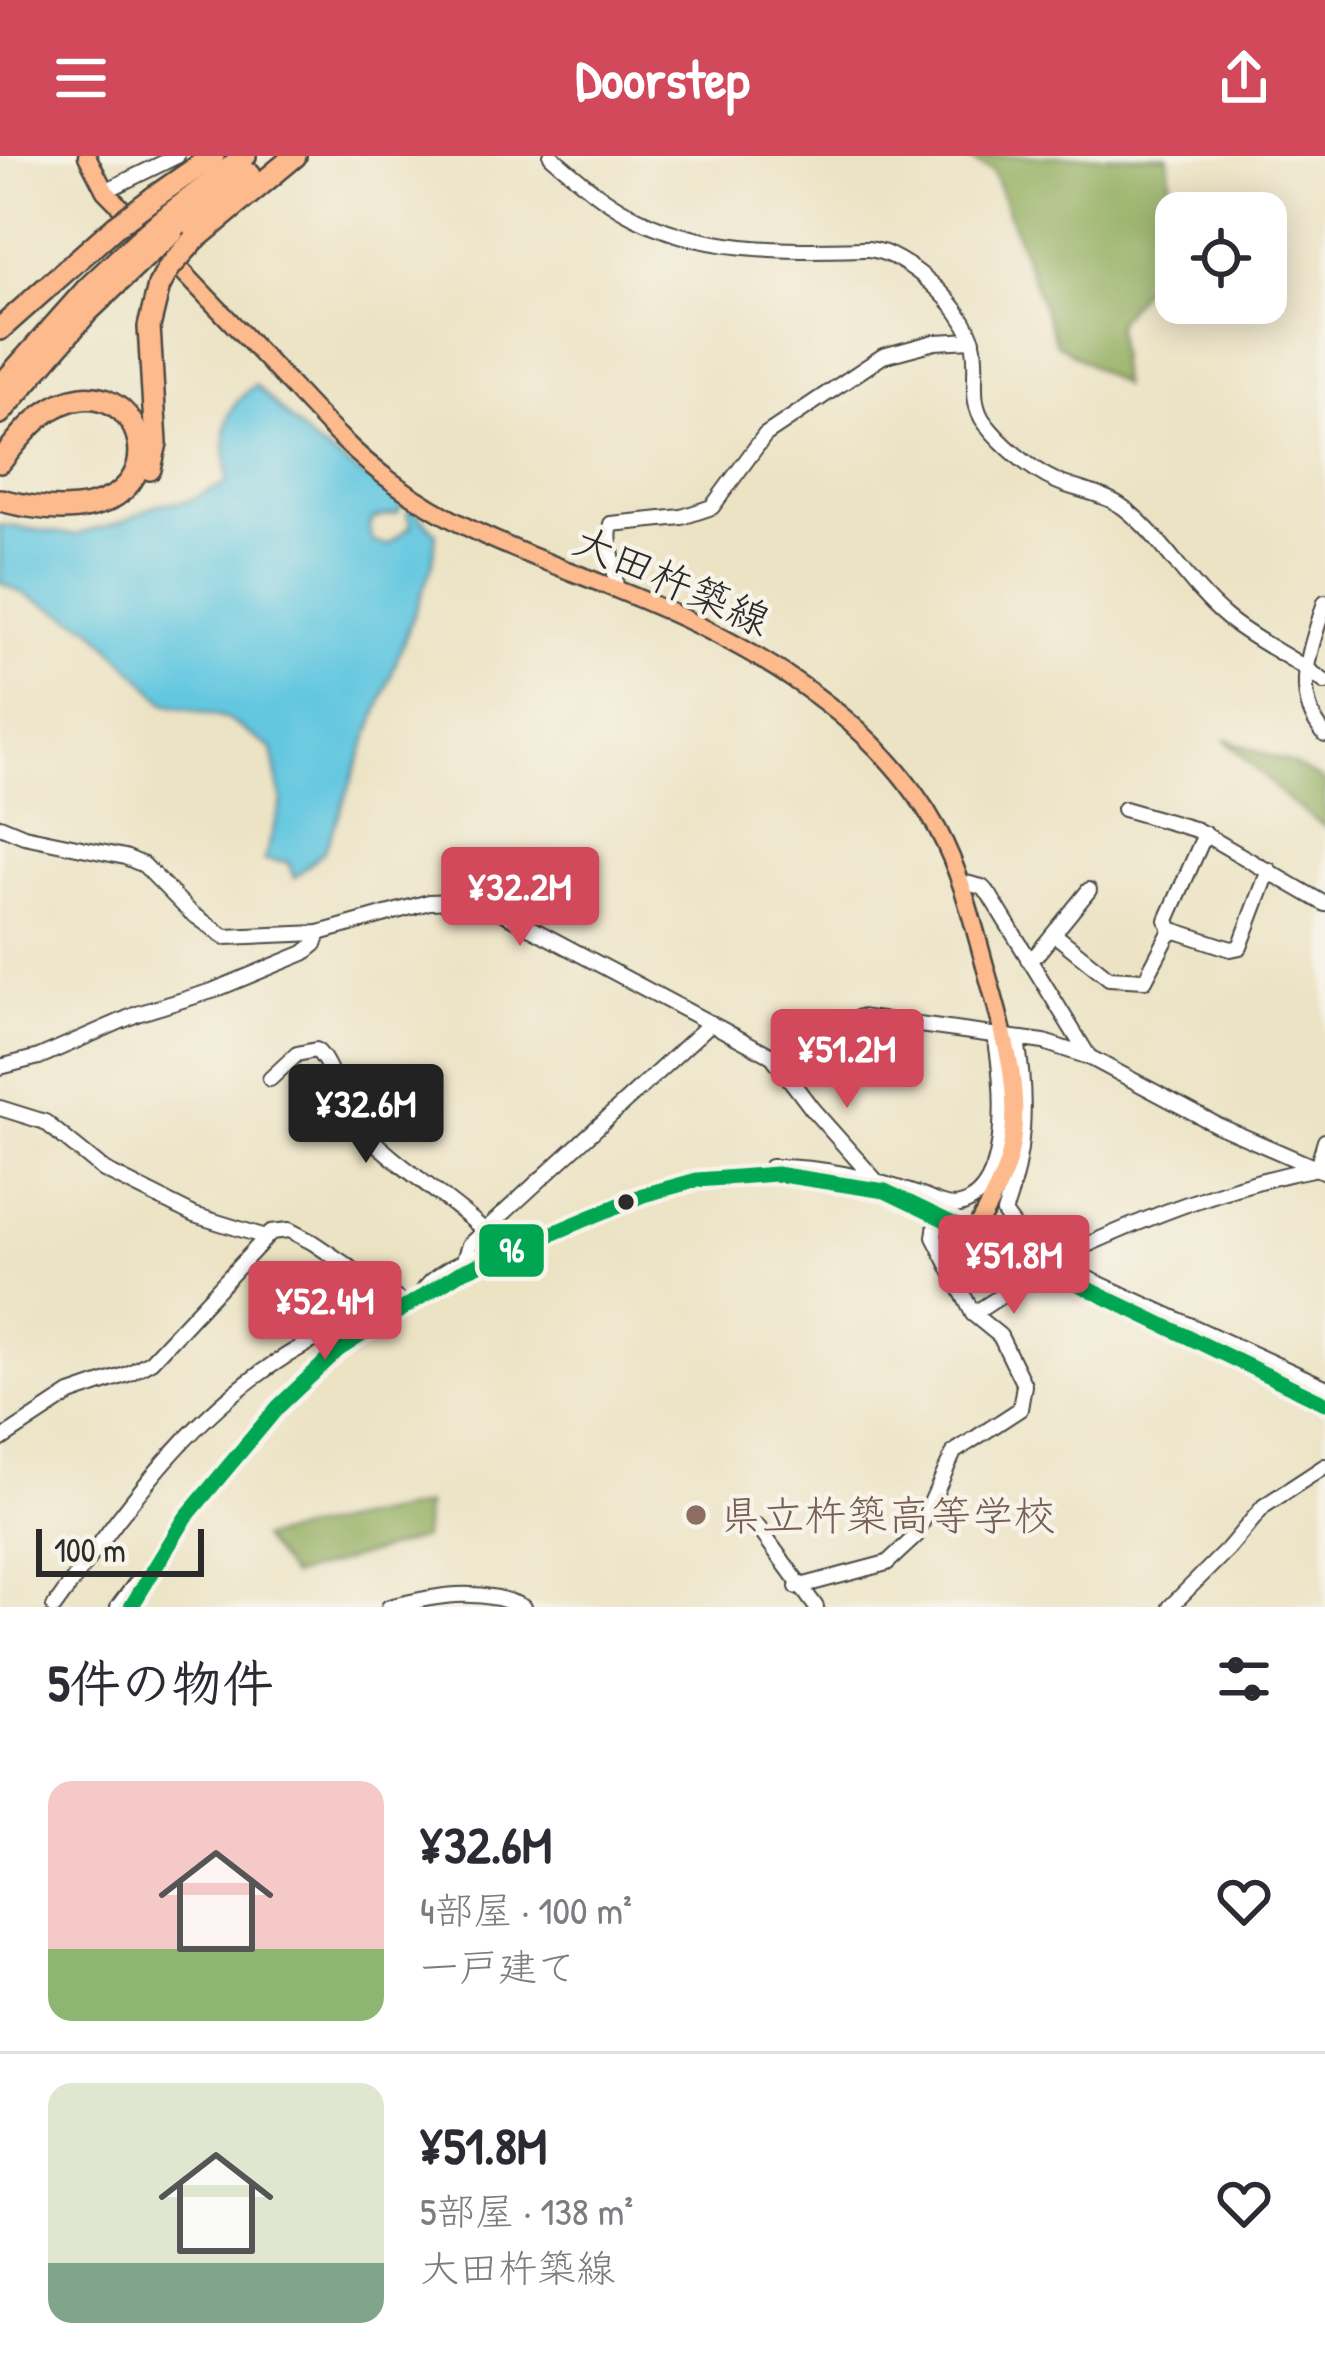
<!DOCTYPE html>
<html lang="ja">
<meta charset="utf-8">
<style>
:root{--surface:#fff;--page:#f7f7f7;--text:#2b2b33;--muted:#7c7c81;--line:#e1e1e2;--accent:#d1495b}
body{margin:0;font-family:"Patrick Hand","Klee One",sans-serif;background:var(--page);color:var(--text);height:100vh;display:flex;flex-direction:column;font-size:45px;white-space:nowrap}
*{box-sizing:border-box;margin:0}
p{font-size:39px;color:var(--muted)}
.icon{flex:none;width:66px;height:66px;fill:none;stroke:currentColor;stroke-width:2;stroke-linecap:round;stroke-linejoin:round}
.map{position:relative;height:1451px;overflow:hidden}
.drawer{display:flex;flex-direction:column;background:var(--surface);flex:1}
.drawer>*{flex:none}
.controls{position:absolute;left:1155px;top:36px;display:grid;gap:24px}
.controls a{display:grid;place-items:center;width:132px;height:132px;border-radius:24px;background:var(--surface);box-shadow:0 6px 30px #0003;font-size:60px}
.scale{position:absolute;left:36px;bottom:30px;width:168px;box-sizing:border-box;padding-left:12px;border:6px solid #2b2b2b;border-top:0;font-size:33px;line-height:42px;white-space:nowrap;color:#2b2b2b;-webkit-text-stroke:9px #f7f3e8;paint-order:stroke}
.price{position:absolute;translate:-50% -102px;padding:0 27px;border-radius:12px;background:var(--accent);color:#fff;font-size:39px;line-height:78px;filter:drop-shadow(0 3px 6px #0008)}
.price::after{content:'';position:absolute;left:50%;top:72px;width:36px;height:27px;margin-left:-18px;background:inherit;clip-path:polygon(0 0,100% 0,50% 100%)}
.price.current{background:#222;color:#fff}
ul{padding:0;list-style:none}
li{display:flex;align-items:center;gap:36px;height:300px;padding:0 48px}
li+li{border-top:3px solid var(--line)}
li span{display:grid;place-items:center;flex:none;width:336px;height:240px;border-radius:24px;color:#555}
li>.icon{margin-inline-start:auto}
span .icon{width:144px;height:144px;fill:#fffc;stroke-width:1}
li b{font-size:51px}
h2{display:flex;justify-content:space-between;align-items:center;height:144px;padding:0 48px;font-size:51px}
header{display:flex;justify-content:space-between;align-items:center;height:156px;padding:0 48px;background:var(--accent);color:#fff;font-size:54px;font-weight:800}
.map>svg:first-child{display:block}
.forest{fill:#92ad5f;stroke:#5e6c45;stroke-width:3}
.water{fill:#63c7e0;stroke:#477986;stroke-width:3}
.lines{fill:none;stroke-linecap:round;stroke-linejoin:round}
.minor-casing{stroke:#484742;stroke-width:18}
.major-casing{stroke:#484742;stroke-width:21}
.highway-casing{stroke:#484742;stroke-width:26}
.minor{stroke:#fff;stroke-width:14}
.major{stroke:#fcba8d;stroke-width:16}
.highway{stroke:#fcba8d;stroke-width:21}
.minor-bridge-casing{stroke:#484742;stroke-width:18;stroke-linecap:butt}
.highway-bridge-casing{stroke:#484742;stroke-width:26;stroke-linecap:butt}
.minor-bridge{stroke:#fff;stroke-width:14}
.highway-bridge{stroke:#fcba8d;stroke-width:21}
.bus-1-casing{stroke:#f7f3e8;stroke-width:24}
.bus-1{stroke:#00a651;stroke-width:15}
.bus-dot{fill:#2b2b2b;stroke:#f7f3e8;stroke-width:4.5}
.education-dot{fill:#8d6e63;stroke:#f7f3e8;stroke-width:4.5}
.labels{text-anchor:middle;stroke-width:9;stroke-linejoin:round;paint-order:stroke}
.street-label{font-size:42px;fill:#2b2b2b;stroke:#f7f3e8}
.education-label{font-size:42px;fill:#785e54;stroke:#f7f3e8;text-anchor:start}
.line-badge{stroke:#f7f3e8;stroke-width:4.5}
.badge-label{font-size:33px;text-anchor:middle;font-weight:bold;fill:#fff}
</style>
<header><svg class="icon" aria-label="menu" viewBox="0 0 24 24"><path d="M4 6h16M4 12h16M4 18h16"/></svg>Doorstep<svg class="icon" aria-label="share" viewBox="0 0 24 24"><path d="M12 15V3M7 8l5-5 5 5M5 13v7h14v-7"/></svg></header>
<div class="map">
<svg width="1325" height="1451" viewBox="0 0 1325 1451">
<rect width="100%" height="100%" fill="#f7f3e8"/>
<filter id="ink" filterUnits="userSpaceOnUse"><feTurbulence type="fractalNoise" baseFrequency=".00833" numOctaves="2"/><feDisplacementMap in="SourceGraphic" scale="24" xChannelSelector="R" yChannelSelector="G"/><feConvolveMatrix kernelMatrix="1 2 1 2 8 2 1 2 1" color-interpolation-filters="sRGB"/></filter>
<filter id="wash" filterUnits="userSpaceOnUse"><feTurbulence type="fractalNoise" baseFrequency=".004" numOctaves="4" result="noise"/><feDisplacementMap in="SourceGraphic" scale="48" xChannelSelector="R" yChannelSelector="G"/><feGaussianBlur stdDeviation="2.7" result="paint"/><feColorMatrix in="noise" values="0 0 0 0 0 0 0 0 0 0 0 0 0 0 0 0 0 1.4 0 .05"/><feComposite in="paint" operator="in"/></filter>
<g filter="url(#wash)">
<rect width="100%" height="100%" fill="#ece3c4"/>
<!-- forest -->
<g class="forest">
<path d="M960,0H1168L1176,92L1116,167L1121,229L1056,187L993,15Z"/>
<path d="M1225,583L1293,608L1325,626V671L1290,646Z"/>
<path d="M426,1349L423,1382L291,1420L261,1382Z"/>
</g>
<!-- water -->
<path class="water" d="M255,229L314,287L403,346L398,357L373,363L369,373L373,386L388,389L412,369L407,358L411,351L436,377L433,407L337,664L324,695L294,722L288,706L264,704L282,646L272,593L226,562L165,547L91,471L0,426V369L75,379L124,365L159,348L185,346L227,327C227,282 214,260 255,229Z"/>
</g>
<g filter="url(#ink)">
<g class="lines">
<defs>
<g id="minor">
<path d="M551,0C575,20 599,42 627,57C700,98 787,95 868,93C905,96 965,150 973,187C980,213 967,244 985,267C1001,288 1031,314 1056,325C1078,335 1104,337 1124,352C1163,382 1187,428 1225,460C1255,486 1294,501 1325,526"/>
<path d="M105,35L177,0"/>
<path d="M615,432C618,410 605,388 611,368L682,361L712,351L765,279L883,200L935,186L973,184"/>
<path d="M1325,446C1311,493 1290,538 1325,579"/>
<path d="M1124,653L1197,674L1325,748"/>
<path d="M0,670L24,680L125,701L144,709L190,756L225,781L319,777L429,746L478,744L772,900L813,954L885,1035"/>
<path d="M962,726L982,731L989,738L1089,901"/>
<path d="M1172,777L1167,764L1205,678"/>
<path d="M1054,778L1109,822L1145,824L1169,778L1176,775L1231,793L1240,791L1269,714"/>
<path d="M1028,803L1037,798L1089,734"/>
<path d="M1017,884C1027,945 1025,999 1004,1057L1034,1098L1325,1231"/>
<path d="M772,900L860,861L1044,886L1089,901L1217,969L1325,1016"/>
<path d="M0,911L39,901L137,858L212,835L304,797L315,788L319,777"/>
<path d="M270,923L297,898L316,894C333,908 338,947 356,967C392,1008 444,1038 485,1075"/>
<path d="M0,952L45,966L104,1014L194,1059L266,1081"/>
<path d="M771,1011C821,1010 870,1022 916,1038C930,1042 945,1053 960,1049C1014,1034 1003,921 995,880"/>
<path d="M1317,1012L1325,985"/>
<path d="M1065,1099C1147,1061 1227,1029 1317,1012"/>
<path d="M463,1107L469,1089L711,867"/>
<path d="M419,1141C435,1113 469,1103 499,1092"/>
<path d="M973,1158L1029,1122"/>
<path d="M0,1284L70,1238L128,1218L151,1205L271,1076L289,1074L312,1086L406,1149"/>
<path d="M758,1371L816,1451"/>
<path d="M797,1431L887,1407L916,1380L954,1296L1020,1253L1024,1229L1000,1180L973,1158L934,1081L937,1061"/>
<path d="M54,1451C125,1353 195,1249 303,1190C329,1176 351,1164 381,1165"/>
<path d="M118,1451L136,1427L148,1423"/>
<path d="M389,1451C433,1440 480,1430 523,1451"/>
<path d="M1170,1451L1228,1393L1264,1350L1325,1310"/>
</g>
<g id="major">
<path d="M87,0L105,35C160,91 214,148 268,205C307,246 344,291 391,325C461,377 538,402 618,434C739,482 873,555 938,674C961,717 972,763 985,810C1002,872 1026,941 1008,1005C1001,1030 985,1055 973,1079"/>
<path d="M131,1451L186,1361L278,1251L338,1194L459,1117L643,1039L697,1024L776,1018L885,1035L1325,1247"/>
</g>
<g id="highway">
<path d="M153,42L213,0"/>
<path d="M161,65L245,0"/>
<path d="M172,77L250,18"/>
<path d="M194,84L295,0"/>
<path d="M0,173L116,70"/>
<path d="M0,231L88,132L138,85"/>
<path d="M0,257L88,155L149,97"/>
<path d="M0,306C14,289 27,271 44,258C148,182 210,398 0,344"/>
<path d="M150,313L156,287L149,171L159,130"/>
</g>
</defs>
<!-- minor casing -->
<use href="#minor" class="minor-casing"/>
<!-- major casing -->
<use href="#major" class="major-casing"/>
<!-- highway casing -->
<use href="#highway" class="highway-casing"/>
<!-- minor -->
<use href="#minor" class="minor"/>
<!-- major -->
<use href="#major" class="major"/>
<!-- highway -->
<use href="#highway" class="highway"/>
<defs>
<path id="minor-bridge" d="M1029,1122L1065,1099"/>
<g id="highway-bridge">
<path d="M116,70L153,42"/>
<path d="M138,85L161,65"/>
<path d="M149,97L172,77"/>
<path d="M159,130L169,112L194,84"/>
</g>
</defs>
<!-- minor-bridge casing -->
<use href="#minor-bridge" class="minor-bridge-casing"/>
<!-- highway-bridge casing -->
<use href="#highway-bridge" class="highway-bridge-casing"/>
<!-- minor-bridge -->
<use href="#minor-bridge" class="minor-bridge"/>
<!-- highway-bridge -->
<use href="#highway-bridge" class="highway-bridge"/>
<defs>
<path id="bus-1" d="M131,1451L186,1361L278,1251L338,1194L459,1117L643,1039L697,1024L776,1018L885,1035L1325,1247"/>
</defs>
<!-- bus-1 casing -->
<use href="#bus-1" class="bus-1-casing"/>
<!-- bus-1 -->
<use href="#bus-1" class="bus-1"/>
</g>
</g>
<!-- markers -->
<circle class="bus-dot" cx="626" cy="1046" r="10"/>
<circle class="education-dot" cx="696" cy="1359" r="12"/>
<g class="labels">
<!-- street labels -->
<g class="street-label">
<text transform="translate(672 424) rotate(24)" y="15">大田杵築線</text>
</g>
<!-- education labels -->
<g class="education-label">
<text x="720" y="1374">県立杵築高等学校</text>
</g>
</g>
<rect class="line-badge" x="477" y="1066" width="69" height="57" rx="12" fill="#00a651"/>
<g class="badge-label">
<text x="512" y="1106">96</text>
</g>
</svg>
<div class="controls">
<a><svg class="icon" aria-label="locate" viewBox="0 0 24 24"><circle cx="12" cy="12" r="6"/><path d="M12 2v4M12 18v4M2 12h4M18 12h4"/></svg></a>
</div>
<div class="scale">100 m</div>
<b class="price" style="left:520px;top:793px">¥32.2M</b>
<b class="price" style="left:847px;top:955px">¥51.2M</b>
<b class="price current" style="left:366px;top:1010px">¥32.6M</b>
<b class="price" style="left:1014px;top:1161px">¥51.8M</b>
<b class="price" style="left:325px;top:1207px">¥52.4M</b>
</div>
<section class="drawer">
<h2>5件の物件<svg class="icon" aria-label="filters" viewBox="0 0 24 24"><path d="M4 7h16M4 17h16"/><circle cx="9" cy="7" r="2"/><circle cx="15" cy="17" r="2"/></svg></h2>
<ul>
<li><span style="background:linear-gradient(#f6c9c9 70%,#8fb573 0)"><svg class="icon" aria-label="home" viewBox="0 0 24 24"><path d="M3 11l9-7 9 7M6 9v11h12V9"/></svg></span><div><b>¥32.6M</b><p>4部屋 · 100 m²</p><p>一戸建て</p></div><svg class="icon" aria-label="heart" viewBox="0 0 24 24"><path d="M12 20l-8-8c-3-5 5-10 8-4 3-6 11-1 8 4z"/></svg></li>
<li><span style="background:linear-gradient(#dfe7d0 75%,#7fa58c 0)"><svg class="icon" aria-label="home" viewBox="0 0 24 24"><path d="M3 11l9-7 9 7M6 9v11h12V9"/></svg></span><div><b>¥51.8M</b><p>5部屋 · 138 m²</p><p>大田杵築線</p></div><svg class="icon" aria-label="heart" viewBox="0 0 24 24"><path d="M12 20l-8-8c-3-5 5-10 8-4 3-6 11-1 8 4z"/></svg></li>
</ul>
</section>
